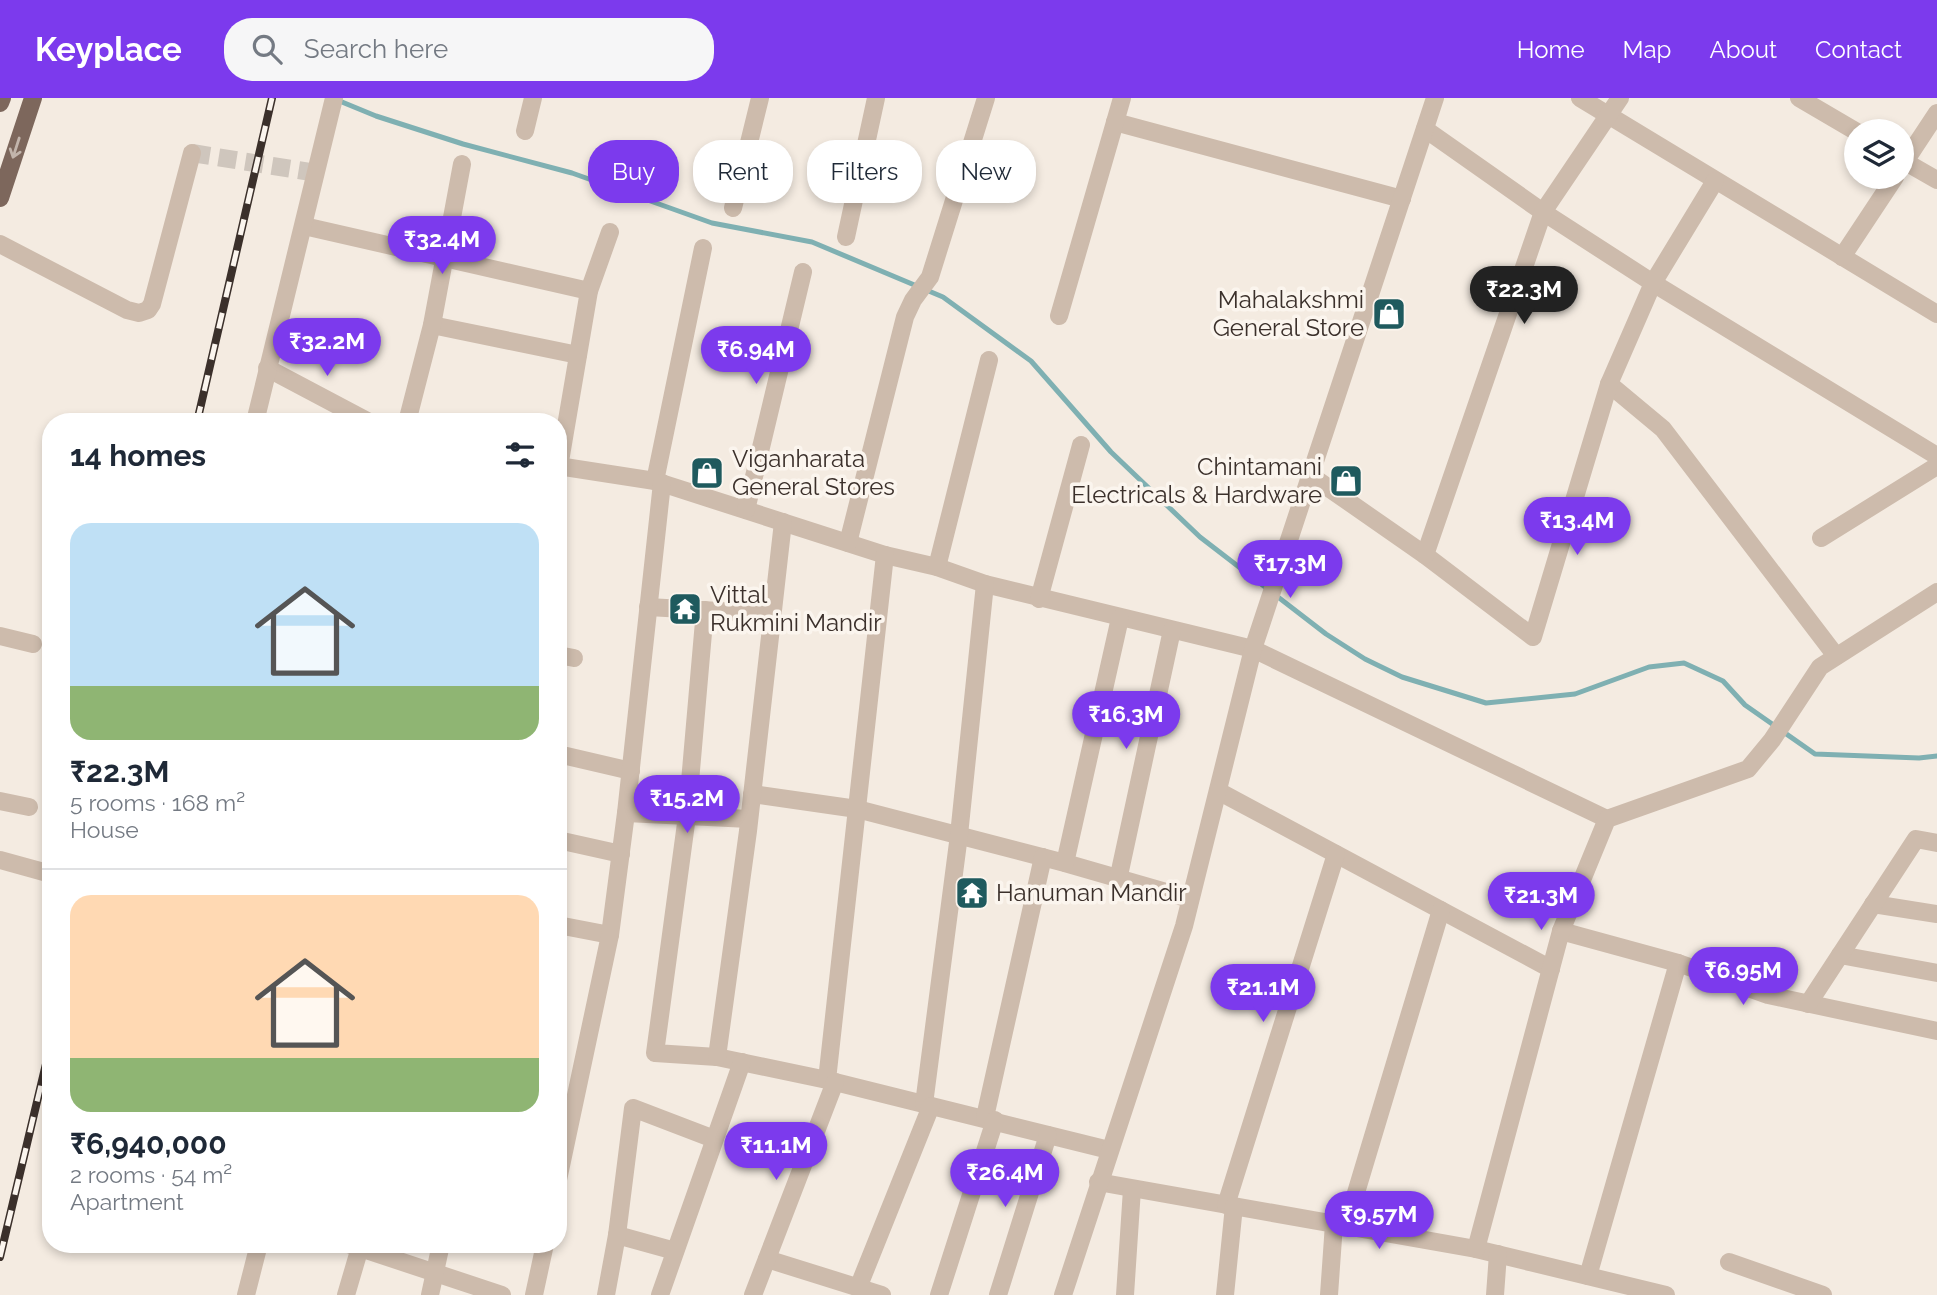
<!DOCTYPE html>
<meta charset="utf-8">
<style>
:root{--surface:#fff;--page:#f6f6f7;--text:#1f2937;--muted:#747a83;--line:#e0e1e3;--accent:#7c3aed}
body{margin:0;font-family:Raleway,sans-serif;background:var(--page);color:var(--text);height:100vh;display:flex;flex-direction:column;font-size:26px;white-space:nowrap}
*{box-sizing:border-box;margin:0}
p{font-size:23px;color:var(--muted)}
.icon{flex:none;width:38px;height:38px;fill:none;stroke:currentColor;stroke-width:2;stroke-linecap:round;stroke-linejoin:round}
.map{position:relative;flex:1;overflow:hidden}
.side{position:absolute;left:42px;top:315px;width:525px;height:840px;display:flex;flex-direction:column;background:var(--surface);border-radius:28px;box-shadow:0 4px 10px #0003}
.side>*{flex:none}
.guide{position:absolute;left:588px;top:42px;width:665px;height:63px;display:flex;gap:14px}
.tools{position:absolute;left:1844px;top:21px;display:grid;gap:14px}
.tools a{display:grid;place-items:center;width:70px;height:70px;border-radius:50%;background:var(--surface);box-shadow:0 4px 10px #0003;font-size:35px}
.price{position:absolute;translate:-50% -60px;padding:0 16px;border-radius:24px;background:var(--accent);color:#fff;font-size:23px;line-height:46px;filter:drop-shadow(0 2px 4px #0008)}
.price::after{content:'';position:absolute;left:50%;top:42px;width:21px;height:16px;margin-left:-10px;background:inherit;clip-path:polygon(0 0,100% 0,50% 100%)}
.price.current{background:#222;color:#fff}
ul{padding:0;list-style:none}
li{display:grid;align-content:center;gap:14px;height:371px;padding:0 28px}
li+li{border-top:2px solid var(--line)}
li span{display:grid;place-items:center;height:217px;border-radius:21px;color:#555}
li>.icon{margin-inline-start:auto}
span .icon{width:126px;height:126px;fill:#fffc;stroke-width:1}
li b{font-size:30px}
h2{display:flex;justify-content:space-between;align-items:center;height:84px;padding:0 28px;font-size:30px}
.pill{padding:0 24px;border-radius:28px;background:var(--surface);box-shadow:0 4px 10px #0003;font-size:24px;line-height:63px}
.pill.current{background:var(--accent);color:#fff}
header{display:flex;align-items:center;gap:42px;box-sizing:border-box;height:98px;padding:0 35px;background:var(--accent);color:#fff}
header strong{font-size:33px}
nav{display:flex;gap:38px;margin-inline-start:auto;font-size:24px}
.search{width:490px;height:63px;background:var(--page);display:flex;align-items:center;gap:18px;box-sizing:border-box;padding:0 24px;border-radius:28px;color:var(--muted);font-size:26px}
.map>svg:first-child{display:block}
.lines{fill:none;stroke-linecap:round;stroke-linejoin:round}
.stream{stroke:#7fb0b2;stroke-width:5}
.minor-tunnel{stroke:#cfc6bd;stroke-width:18;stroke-dasharray:18 9;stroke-linecap:butt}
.minor{stroke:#cdbbac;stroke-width:18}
.major{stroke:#7d675c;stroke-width:18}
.rail-casing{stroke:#3b302b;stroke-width:8}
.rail{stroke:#fbf5ee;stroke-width:5;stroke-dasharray:16;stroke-linecap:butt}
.oneway{stroke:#c2b5ac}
.labels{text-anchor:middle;stroke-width:7;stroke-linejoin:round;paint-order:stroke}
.poi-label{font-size:24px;fill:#3b302b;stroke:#fbf5ee;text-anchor:start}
</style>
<header>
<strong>Keyplace</strong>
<div class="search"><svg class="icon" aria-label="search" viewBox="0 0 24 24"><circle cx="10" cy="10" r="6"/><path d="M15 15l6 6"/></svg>Search here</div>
<nav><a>Home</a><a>Map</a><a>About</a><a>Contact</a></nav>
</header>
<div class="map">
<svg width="1937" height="1197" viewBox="0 0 1937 1197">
<rect width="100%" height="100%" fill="#f4ebe1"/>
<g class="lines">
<!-- stream -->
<path class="stream" d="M337,2L376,18L463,46L572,75L712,125L812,144L943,199L1031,263L1111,354L1200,439L1326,536L1365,561L1402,579L1486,605L1575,596L1649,569L1684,565L1723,583L1745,607L1815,656L1919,660L1937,658"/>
<!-- minor-tunnel -->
<path class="minor-tunnel" d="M192,55L317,75"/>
<!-- minor -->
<g class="minor">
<path d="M1580,0L1937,216"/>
<path d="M1799,0L1857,34"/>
<path d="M1115,24L1402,101"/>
<path d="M1425,31L1543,114L1653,185L1937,358"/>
<path d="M525,33L533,0"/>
<path d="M1902,62L1937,82"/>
<path d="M1902,68L1937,15"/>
<path d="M733,110L760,0"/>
<path d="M304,128L589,193"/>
<path d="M846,139L876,0"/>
<path d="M0,146L127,212L139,215L148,212L152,206L192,55"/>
<path d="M1842,159L1895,79"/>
<path d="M1059,218L1122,0"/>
<path d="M432,227L578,257"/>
<path d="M267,270L369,324"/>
<path d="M1609,286L1663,331L1836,558"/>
<path d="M255,324L334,0"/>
<path d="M407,324L432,227L462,66"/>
<path d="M558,368L655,383L885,457L937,469L985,486L1253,551L1607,721"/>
<path d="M558,375L589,193L610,134"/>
<path d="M1310,377L1425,457L1533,539L1609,286L1653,185L1715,83"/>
<path d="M655,383L703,150"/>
<path d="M746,412L803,174"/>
<path d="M1821,440L1937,368"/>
<path d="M848,445L905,219L913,202L930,179L986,0"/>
<path d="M1425,457L1543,114L1620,0"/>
<path d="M937,469L989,262"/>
<path d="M1039,501L1081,347"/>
<path d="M648,509L773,516"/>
<path d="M705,512L687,718L655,955L717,959L827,982L1109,1052"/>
<path d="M0,538L33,546"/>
<path d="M558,557L574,560"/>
<path d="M558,656L631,673"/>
<path d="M1218,693L1551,871"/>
<path d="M752,696L857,711L1065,765L1190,801"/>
<path d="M0,703L29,709"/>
<path d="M626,715L749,721"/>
<path d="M558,742L621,756"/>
<path d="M0,762L51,776"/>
<path d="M1065,765L1120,520"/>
<path d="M1118,782L1172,532"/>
<path d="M1873,806L1937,816"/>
<path d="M558,827L610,837"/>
<path d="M1561,833L1678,865L1768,897L1937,933"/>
<path d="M1840,857L1937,875"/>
<path d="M1808,906L1916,741L1937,745"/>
<path d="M717,959L748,733L783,424"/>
<path d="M827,982L885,457"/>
<path d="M924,1006L959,737L985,486"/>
<path d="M985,1019L1043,759"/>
<path d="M558,1082L610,837L626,715L662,385"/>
<path d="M1098,1084L1476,1151L1666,1197"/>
<path d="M1226,1107L1336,756"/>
<path d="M1346,1128L1441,812"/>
<path d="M617,1137L675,1153"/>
<path d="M348,1146L502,1197"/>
<path d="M1476,1151L1561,833L1607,721L1748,671L1772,642L1820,569L1937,494"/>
<path d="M767,1161L882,1197"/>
<path d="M1729,1164L1823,1197"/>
<path d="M1588,1178L1678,865"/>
<path d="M858,1190L931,1008"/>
<path d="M246,1197L259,1146"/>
<path d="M346,1197L361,1146"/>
<path d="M430,1197L441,1146"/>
<path d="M534,1197L545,1146"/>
<path d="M606,1197L617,1137L633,1010L714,1041"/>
<path d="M660,1197L742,964"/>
<path d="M753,1197L835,984"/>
<path d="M939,1197L995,1022"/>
<path d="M998,1197L1048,1037"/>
<path d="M1063,1197L1184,828L1253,551L1435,0"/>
<path d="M1125,1197L1132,1091"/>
<path d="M1225,1197L1234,1108"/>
<path d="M1329,1197L1334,1126"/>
<path d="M1495,1197L1498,1156"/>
</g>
<!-- major -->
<g class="major">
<path d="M0,5L2,0"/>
<path d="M0,100L33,0"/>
</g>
<defs>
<g id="rail">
<path d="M197,324L272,0"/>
<path d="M0,1159L51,945"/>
</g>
</defs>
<!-- rail casing -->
<use href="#rail" class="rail-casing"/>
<!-- rail -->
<use href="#rail" class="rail"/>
</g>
<!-- one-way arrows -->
<defs><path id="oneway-shaft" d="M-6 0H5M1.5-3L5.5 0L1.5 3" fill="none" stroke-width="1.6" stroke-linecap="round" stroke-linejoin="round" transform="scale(1.75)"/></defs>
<use class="oneway" href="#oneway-shaft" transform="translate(16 50) rotate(108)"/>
<!-- icons -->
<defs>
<symbol id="shop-square" viewBox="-11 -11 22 22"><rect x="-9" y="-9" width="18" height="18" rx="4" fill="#1f5a5e" stroke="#fbf5ee"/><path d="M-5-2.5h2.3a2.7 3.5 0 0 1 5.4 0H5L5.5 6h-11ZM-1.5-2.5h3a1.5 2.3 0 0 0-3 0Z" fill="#fff"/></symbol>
<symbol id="temple-square" viewBox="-11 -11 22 22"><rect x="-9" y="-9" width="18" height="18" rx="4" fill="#1f5a5e" stroke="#fbf5ee"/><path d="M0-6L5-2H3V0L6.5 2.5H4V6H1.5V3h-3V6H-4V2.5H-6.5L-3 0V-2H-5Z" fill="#fff"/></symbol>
</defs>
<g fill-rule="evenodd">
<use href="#shop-square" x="1370" y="197" width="38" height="38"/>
<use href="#shop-square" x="688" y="356" width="38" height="38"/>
<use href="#shop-square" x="1327" y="364" width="38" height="38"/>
<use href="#temple-square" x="666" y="492" width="38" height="38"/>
<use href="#temple-square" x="953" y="776" width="38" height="38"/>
</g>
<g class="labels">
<!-- poi labels -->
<g class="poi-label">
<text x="1364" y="210" text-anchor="end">Mahalakshmi<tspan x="1364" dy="28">General Store</tspan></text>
<text x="732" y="369">Viganharata<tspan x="732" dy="28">General Stores</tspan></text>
<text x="1322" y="377" text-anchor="end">Chintamani<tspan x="1322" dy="28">Electricals &amp; Hardware</tspan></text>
<text x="710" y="505">Vittal<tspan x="710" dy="28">Rukmini Mandir</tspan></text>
<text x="996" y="803">Hanuman Mandir</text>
</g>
</g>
</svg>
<div class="tools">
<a><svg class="icon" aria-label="layers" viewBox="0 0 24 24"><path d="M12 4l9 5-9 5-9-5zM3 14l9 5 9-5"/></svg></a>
</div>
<b class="price" style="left:442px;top:178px">₹32.4M</b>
<b class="price current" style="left:1524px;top:228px">₹22.3M</b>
<b class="price" style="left:327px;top:280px">₹32.2M</b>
<b class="price" style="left:756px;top:288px">₹6.94M</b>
<b class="price" style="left:1577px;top:459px">₹13.4M</b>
<b class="price" style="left:1290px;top:502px">₹17.3M</b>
<b class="price" style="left:1126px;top:653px">₹16.3M</b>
<b class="price" style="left:687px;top:737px">₹15.2M</b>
<b class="price" style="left:1541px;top:834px">₹21.3M</b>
<b class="price" style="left:1743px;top:909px">₹6.95M</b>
<b class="price" style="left:1263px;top:926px">₹21.1M</b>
<b class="price" style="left:776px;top:1084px">₹11.1M</b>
<b class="price" style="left:1005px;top:1111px">₹26.4M</b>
<b class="price" style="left:1379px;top:1153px">₹9.57M</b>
<div class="guide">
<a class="pill current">Buy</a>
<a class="pill">Rent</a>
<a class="pill">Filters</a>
<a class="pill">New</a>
</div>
<section class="side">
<h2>14 homes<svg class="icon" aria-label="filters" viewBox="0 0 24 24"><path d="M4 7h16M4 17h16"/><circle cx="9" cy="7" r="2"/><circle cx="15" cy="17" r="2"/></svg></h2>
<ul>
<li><span style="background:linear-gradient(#bfe0f5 75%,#8fb573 0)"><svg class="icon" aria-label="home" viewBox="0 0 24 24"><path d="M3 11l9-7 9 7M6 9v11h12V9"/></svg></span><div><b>₹22.3M</b><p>5 rooms · 168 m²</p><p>House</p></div></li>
<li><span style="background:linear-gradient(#ffd9b3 75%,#8fb573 0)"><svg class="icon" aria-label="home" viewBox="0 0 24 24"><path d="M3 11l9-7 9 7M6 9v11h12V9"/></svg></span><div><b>₹6,940,000</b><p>2 rooms · 54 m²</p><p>Apartment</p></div></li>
</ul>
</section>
</div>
